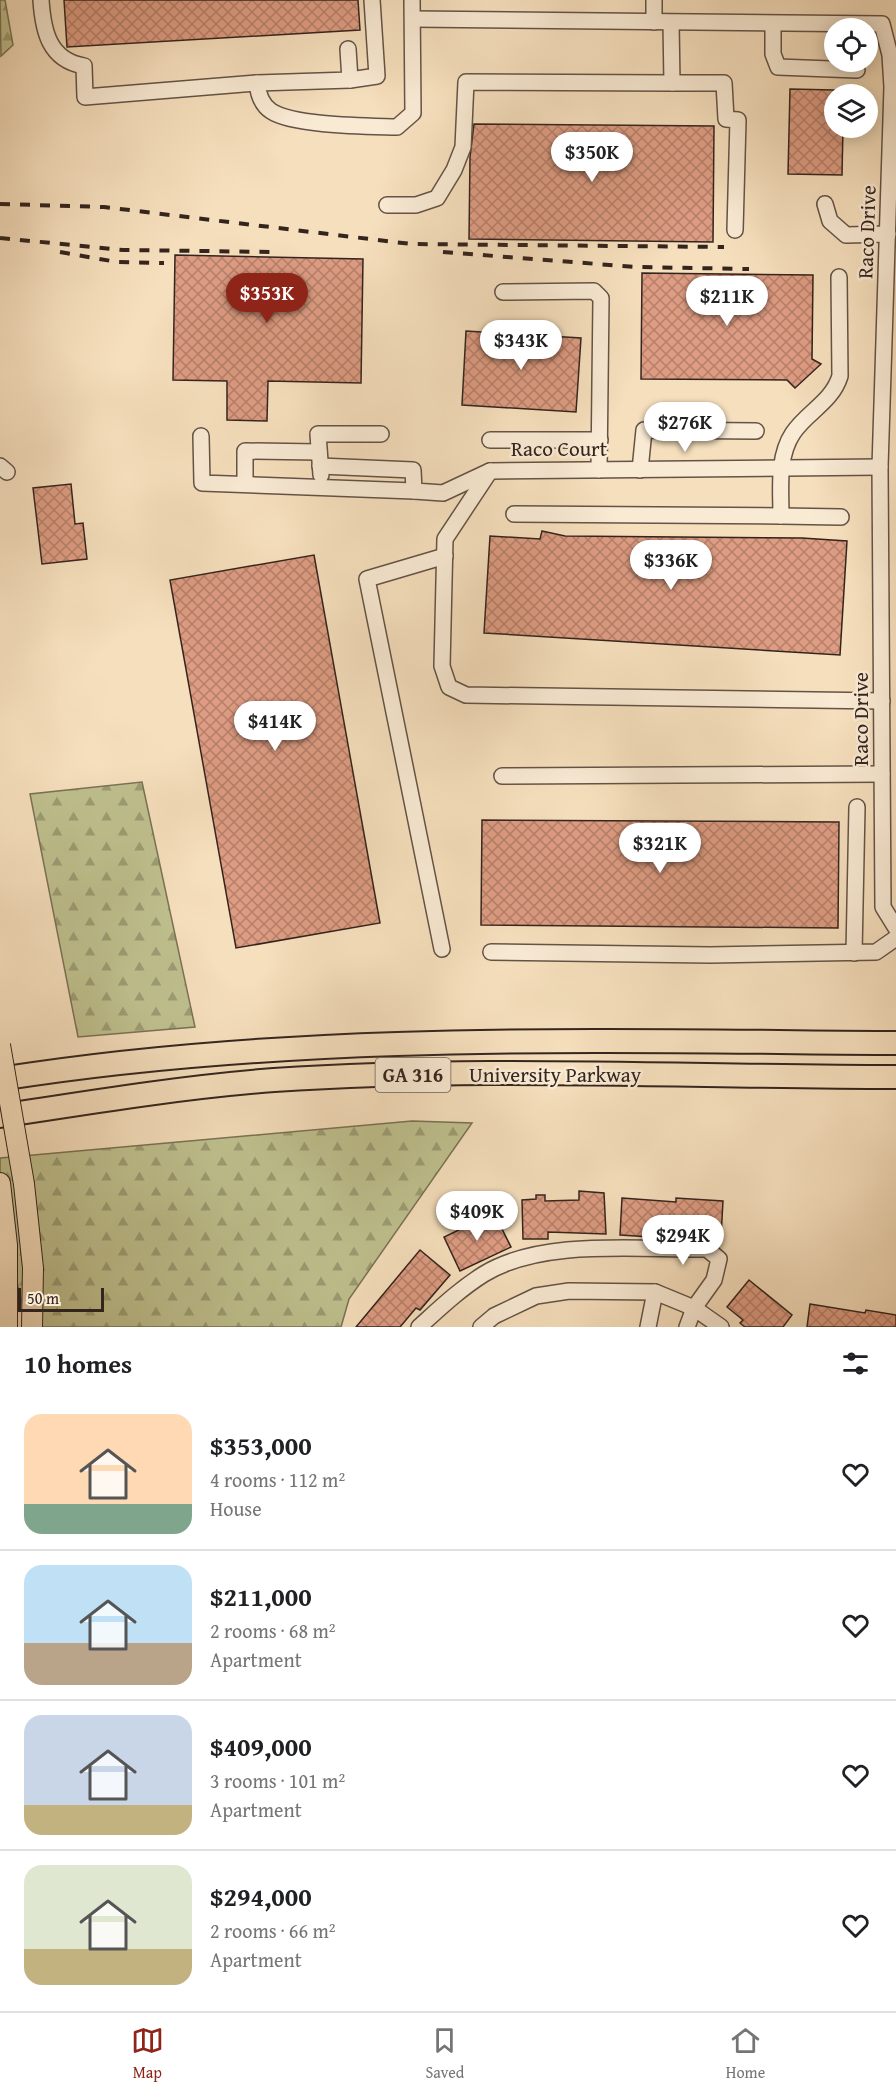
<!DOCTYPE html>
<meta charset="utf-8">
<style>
:root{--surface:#fff;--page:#f6f6f6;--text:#202124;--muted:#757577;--line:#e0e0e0;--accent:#8f2418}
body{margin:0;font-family:"Gentium Book Plus",serif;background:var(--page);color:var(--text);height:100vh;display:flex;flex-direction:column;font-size:22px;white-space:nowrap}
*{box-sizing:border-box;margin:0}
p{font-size:20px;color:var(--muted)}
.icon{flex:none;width:33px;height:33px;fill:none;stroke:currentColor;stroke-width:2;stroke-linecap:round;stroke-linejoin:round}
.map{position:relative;height:1327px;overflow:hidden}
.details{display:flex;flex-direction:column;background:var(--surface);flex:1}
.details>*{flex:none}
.tools{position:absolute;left:824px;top:18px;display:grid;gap:12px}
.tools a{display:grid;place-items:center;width:54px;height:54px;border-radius:50%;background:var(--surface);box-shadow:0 3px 15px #0003;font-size:30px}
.scale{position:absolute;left:18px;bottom:15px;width:86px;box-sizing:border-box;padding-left:6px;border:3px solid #34241e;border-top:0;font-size:16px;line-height:21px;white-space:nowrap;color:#34241e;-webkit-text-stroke:4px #f9ead4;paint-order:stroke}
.price{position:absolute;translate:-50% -51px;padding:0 14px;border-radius:21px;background:#fff;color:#222;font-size:20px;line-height:39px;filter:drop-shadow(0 2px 3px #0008)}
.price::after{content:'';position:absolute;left:50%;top:36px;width:18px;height:14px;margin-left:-9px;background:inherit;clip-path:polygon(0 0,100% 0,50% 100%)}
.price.active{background:var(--accent);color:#fff}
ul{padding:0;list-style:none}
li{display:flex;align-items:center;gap:18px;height:150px;padding:0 24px}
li+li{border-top:2px solid var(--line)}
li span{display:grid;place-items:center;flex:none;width:168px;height:120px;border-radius:18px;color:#555}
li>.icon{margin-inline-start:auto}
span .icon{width:72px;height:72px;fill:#fffc;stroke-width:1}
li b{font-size:26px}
h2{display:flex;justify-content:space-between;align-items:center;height:72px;padding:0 24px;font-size:26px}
.menu{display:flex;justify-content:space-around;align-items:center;height:84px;border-top:2px solid var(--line);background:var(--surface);font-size:16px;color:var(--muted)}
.menu a{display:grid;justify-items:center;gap:3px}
.menu .active{color:var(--accent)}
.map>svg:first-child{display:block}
.forest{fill:url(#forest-firs);stroke:#7a7256;stroke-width:1.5}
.building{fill:url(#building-cross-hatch);stroke:#34241e;stroke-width:1.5}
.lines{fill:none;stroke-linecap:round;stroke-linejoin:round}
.minor-casing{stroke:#645346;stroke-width:18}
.major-casing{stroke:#34241e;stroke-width:22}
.highway-casing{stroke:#34241e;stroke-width:26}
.minor{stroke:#f9ead4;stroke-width:15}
.major{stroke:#f6dfbd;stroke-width:20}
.highway{stroke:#f6dfbd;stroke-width:22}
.rail{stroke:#34241e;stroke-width:4;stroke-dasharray:10 10;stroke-linecap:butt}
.major-bridge-casing{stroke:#34241e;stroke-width:22;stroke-linecap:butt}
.major-bridge{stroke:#f6dfbd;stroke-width:20}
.labels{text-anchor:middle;stroke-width:5;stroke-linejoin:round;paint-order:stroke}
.shield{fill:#f9ead4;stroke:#6f5f55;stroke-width:1.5}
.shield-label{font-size:20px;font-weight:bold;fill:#34241e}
.street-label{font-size:21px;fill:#34241e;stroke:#f9ead4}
</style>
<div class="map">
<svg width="896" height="1327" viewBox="0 0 896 1327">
<defs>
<pattern id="forest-firs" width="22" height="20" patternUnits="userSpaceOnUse" patternTransform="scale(1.5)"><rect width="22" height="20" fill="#bfc18f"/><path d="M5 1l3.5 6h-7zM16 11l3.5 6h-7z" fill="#9c9d74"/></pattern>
<pattern id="building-cross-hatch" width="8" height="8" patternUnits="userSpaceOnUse" patternTransform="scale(1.5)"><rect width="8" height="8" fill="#de9c82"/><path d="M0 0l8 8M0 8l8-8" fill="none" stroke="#b57f6a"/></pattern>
</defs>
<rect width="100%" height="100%" fill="#f6dfbd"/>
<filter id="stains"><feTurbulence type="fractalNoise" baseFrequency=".00333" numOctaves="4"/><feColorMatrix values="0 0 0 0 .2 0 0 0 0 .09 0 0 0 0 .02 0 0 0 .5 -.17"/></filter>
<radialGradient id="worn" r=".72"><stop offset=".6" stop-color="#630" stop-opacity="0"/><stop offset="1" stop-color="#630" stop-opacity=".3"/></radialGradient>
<!-- forest -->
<g class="forest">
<path d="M0,0H5L13,45L1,56Z"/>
<path d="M142,782L195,1027L78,1037L30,794Z"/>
<path d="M412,1121L472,1123L349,1299L341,1327H22L24,1311L0,1210V1158Z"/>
</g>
<!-- building -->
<g class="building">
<path d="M64,0H358L360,30L67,47Z"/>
<path d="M790,89L834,90V128H843L842,175L788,174Z"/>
<path d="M474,124L714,126L713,242L469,239L470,157Z"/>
<path d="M175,255L363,259L361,383L268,381L267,421L227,420V381L173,380Z"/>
<path d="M642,273L813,275L812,359L821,364L795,388L787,380L641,379Z"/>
<path d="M466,331L581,338L576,412L462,405Z"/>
<path d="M71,484L75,524L83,523L87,559L42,564L33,488Z"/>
<path d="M542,531L565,536L802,538L847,541L840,655L484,633L490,536L540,539Z"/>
<path d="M314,555L380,923L236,948L170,580Z"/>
<path d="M482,820L839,822L838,928L481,925Z"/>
<path d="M579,1191L604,1193L606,1234L548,1232V1239H523L522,1200L536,1199V1195H545V1201L579,1200Z"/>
<path d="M622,1198L676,1202V1198L723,1201L721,1237L667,1234V1238L620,1235Z"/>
<path d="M494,1213L511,1247L460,1271L444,1237Z"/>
<path d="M420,1250L450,1275L420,1310L416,1308L400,1327H356Z"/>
<path d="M749,1280L792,1315L783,1327H745L740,1323L743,1320L727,1307Z"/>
<path d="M810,1304L865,1313L866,1310L896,1315V1327H807Z"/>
</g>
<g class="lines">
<defs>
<g id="minor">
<path d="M41,0C43,31 49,60 84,66L85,97L257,83"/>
<path d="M413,19L882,24L890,55L892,87L880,467L883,907L896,928"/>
<path d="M654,22V0"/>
<path d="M671,23L672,83H724L726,119L738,120L735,230"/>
<path d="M773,24V54L778,67L857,70"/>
<path d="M348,49L350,80L257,83C258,93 262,105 271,111C293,126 369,126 397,127L413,113L412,0"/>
<path d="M350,80L377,76L372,0"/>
<path d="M825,204L830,221L846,235L888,234"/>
<path d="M387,205H416L437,198L454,170L463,147L466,82L672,83"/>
<path d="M503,292L594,291L601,298L599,470"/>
<path d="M201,436L202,483L414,491"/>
<path d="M490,440H600"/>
<path d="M0,466L7,472"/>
<path d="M320,466L413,470L414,491L443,493L490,471L880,467"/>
<path d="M640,470L644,430L756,431"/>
<path d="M490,471L445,539L442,666L449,687L466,695L882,701"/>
<path d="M321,475L318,434H381"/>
<path d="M245,484V451L319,452"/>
<path d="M514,514L781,516C781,489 777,457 793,433C807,412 832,402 840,376L839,277"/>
<path d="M781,516L841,517"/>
<path d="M502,776L882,774"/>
<path d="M442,949L367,579L445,556"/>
<path d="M491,952L710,955L876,952L896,938"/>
<path d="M854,953L857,807"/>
<path d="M419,1327C440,1308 460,1289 484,1274C543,1238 639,1250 707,1249L719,1259L714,1280L694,1308L655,1292L569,1291L536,1296L494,1316L481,1327"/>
<path d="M648,1327L655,1292"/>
<path d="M687,1327L694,1308L721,1327"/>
</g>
<g id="major">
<path d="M0,1183L7,1245V1327"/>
<path d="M24,1184L33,1268L32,1327"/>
</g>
<g id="highway">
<path d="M0,1079C297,1032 596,1041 896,1043"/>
<path d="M0,1116C91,1102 183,1087 274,1080C481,1066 689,1077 896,1077"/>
</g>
</defs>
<!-- minor casing -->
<use href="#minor" class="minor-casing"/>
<!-- major casing -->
<use href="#major" class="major-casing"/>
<!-- highway casing -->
<use href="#highway" class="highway-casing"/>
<!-- minor -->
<use href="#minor" class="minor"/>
<!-- major -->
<use href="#major" class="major"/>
<!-- highway -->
<use href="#highway" class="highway"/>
<!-- rail -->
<g class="rail">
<path d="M0,204L104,207L411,244L724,247"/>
<path d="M0,238L123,250L277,252"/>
<path d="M60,252L117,262L164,263"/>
<path d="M443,252L636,267L749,269"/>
</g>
<defs>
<path id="major-bridge" d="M0,1045L24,1184"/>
</defs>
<!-- major-bridge casing -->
<use href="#major-bridge" class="major-bridge-casing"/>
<!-- major-bridge -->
<use href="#major-bridge" class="major-bridge"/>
</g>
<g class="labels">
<!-- shield labels -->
<rect class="shield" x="375.5" y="1058" width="75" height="34" rx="4.5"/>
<g class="shield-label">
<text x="413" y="1082">GA 316</text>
</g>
<!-- street labels -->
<g class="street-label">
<text transform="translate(867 232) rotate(-88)" y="7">Raco Drive</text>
<text x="559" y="456">Raco Court</text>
<text transform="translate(861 719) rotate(-90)" y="7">Raco Drive</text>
<text x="555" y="1082">University Parkway</text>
</g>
</g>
<rect width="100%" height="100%" filter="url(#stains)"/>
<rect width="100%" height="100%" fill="url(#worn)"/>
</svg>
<div class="tools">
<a><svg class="icon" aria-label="locate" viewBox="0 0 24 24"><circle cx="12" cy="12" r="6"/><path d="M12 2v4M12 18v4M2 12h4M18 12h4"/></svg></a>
<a><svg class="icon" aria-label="layers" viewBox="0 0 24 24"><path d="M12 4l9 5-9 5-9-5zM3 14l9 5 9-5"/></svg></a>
</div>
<div class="scale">50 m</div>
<b class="price" style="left:592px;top:183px">$350K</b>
<b class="price active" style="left:267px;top:324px">$353K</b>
<b class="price" style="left:727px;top:327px">$211K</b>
<b class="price" style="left:521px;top:371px">$343K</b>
<b class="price" style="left:685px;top:453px">$276K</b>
<b class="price" style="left:671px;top:591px">$336K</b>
<b class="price" style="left:275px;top:752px">$414K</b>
<b class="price" style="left:660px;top:874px">$321K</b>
<b class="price" style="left:477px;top:1242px">$409K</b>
<b class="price" style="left:683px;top:1266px">$294K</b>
</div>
<section class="details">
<h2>10 homes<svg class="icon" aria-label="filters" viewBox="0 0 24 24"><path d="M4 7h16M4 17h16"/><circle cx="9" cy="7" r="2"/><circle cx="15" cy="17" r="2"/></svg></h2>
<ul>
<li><span style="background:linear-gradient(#ffd9b3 75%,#7fa58c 0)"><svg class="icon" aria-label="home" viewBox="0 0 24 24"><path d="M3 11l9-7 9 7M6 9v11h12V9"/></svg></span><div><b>$353,000</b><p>4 rooms · 112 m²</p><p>House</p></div><svg class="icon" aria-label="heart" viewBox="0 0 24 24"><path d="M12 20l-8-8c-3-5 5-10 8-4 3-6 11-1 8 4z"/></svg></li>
<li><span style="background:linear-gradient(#bfe0f5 65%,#b9a48a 0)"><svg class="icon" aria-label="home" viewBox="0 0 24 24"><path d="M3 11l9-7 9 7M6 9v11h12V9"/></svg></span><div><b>$211,000</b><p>2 rooms · 68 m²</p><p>Apartment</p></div><svg class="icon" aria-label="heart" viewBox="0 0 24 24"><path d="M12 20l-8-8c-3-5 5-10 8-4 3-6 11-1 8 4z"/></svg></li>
<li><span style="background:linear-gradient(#c9d6e8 75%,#c2b280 0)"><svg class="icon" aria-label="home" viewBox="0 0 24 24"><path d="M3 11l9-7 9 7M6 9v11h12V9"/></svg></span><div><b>$409,000</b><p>3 rooms · 101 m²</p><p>Apartment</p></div><svg class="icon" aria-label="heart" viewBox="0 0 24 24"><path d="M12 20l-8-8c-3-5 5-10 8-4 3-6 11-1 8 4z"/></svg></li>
<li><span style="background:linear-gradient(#dfe7d0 70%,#c2b280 0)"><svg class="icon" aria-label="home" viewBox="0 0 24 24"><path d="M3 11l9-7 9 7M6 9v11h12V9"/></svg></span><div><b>$294,000</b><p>2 rooms · 66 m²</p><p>Apartment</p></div><svg class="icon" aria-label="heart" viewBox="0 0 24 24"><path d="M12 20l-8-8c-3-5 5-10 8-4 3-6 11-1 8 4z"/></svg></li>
</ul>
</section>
<nav class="menu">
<a class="active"><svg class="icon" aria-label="map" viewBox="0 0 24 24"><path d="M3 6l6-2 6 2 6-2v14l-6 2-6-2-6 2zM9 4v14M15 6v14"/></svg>Map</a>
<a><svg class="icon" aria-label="saved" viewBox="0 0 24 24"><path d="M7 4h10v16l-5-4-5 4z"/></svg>Saved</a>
<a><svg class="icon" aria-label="home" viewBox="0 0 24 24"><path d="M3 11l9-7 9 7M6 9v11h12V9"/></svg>Home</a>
</nav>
